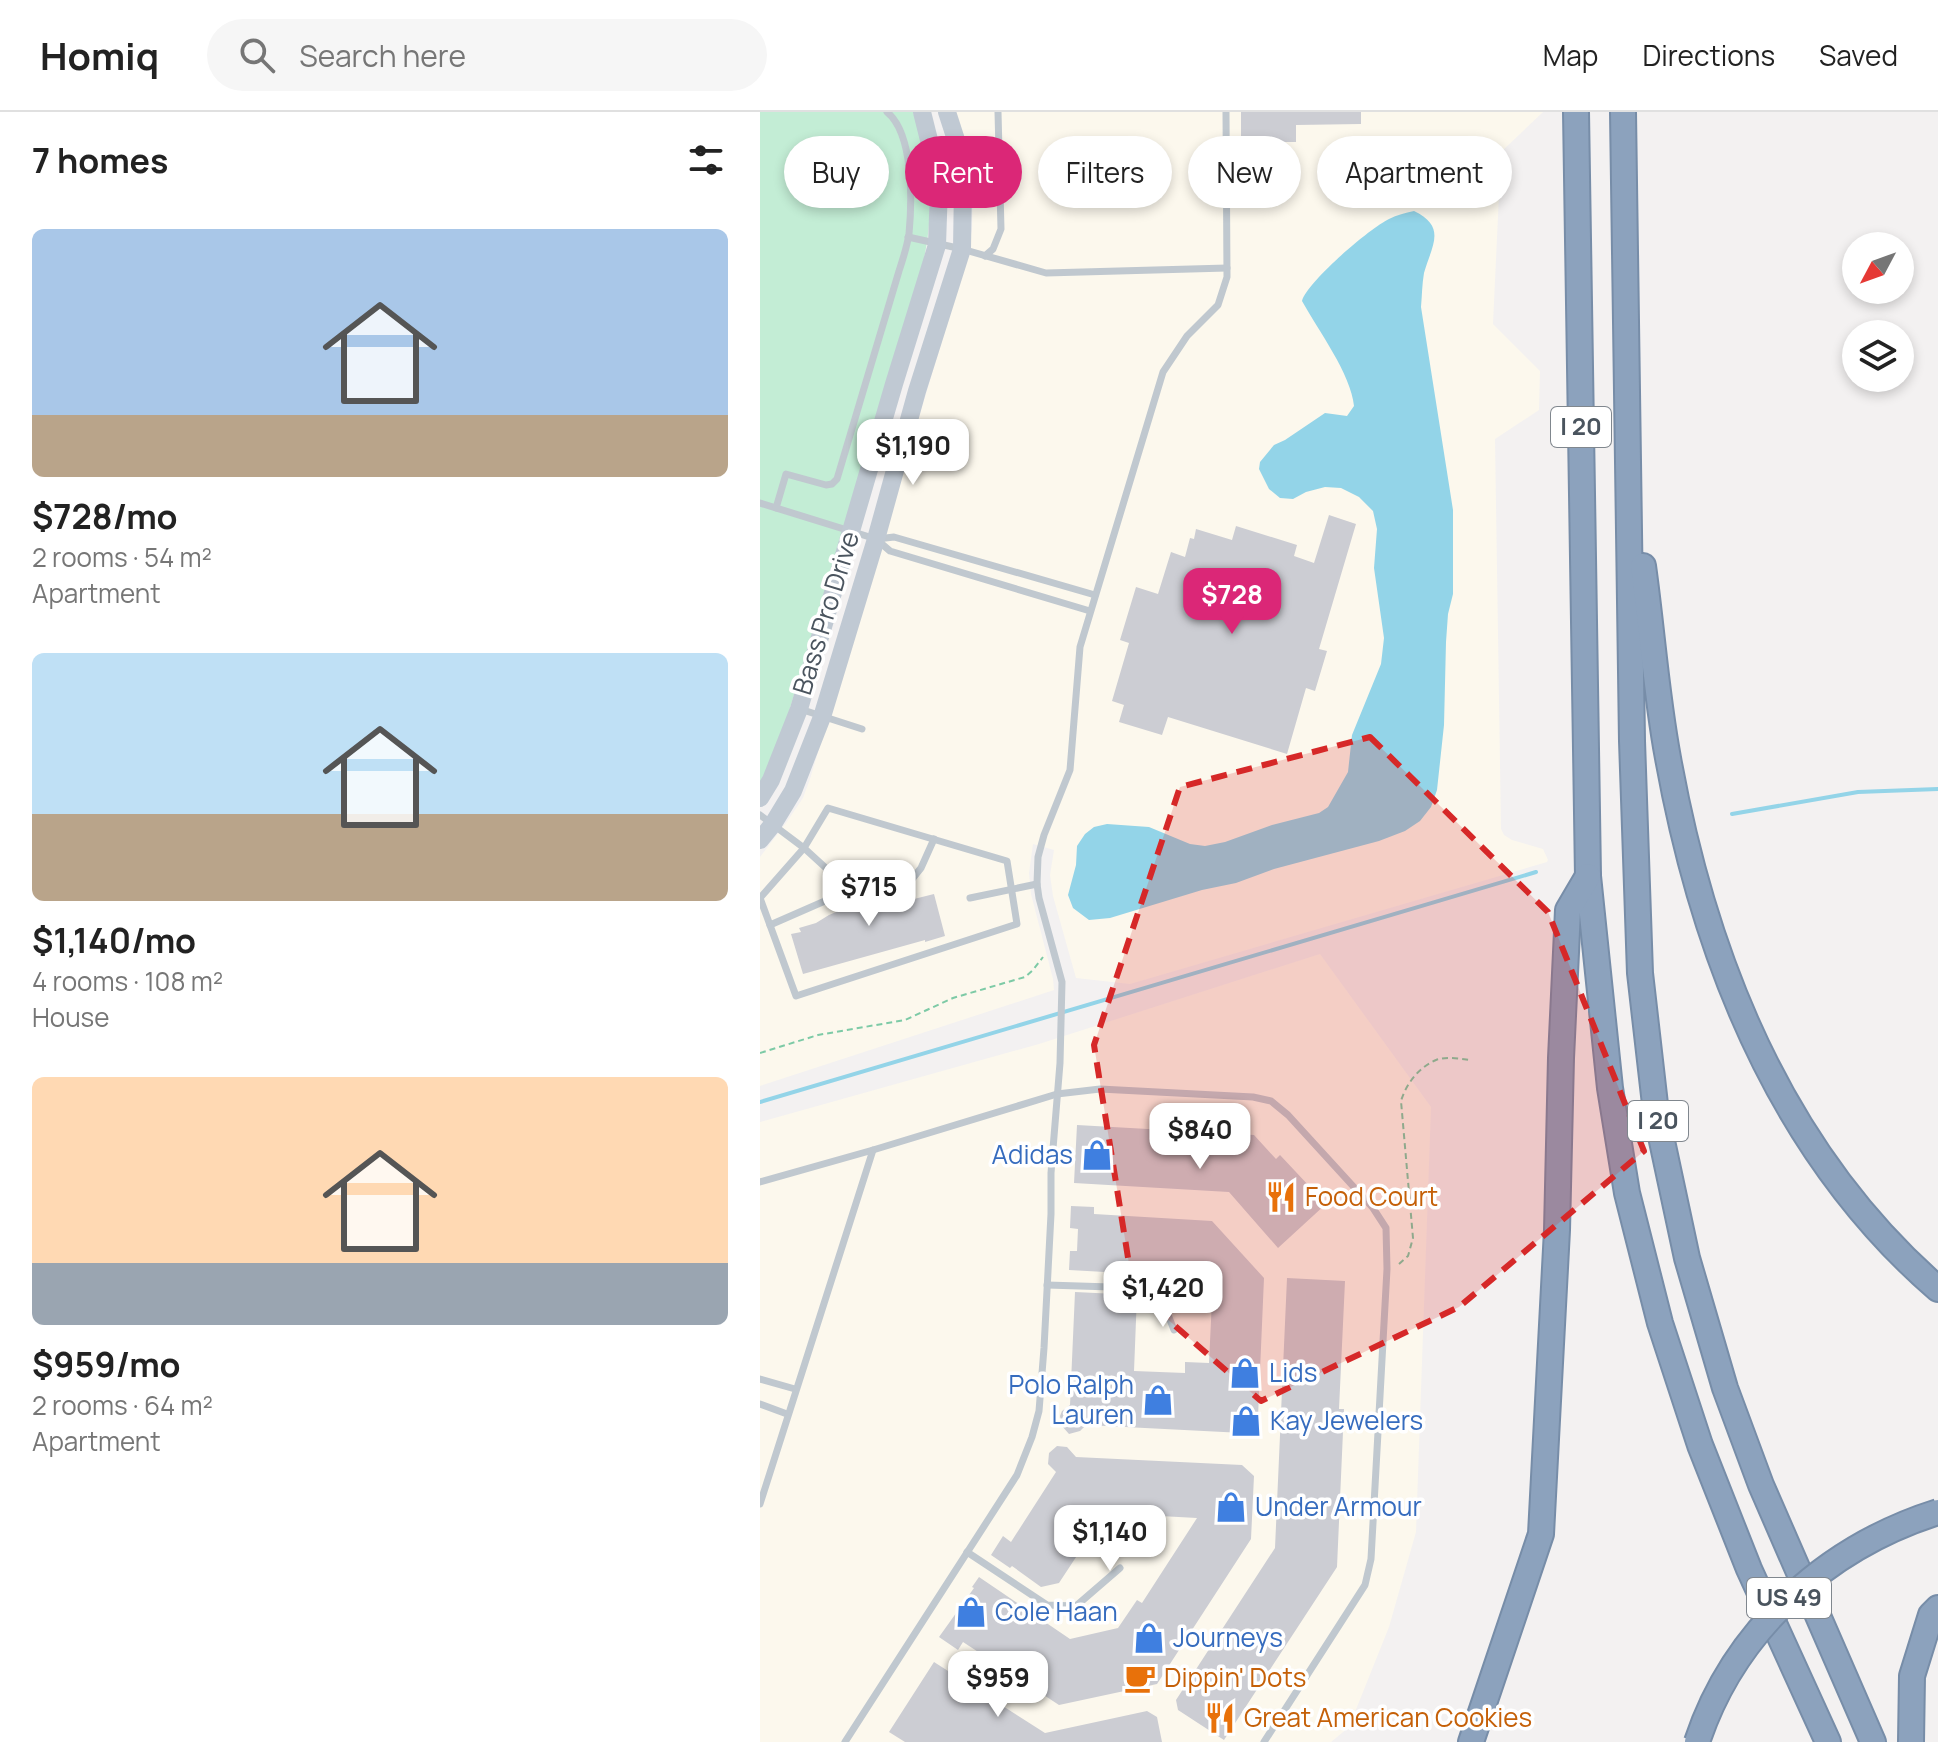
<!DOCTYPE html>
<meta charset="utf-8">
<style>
:root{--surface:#fff;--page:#f6f6f6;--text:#222;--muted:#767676;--line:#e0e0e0;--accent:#db2777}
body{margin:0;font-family:Manrope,sans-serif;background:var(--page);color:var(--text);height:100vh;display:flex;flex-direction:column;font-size:30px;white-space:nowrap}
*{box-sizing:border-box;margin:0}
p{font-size:26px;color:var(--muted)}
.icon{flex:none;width:44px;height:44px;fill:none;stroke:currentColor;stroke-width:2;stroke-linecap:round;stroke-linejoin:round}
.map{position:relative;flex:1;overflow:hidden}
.drawer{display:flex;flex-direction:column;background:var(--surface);width:760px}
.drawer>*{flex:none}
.guide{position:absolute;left:24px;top:24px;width:760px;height:72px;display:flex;gap:16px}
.needle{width:52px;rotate:229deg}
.buttons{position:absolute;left:1082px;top:120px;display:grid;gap:16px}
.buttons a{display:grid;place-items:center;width:72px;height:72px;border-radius:50%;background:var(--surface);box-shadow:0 4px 12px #0003;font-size:40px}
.price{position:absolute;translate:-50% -68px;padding:0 18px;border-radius:16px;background:#fff;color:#222;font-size:26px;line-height:52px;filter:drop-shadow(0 2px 4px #0008)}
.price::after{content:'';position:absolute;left:50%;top:48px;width:24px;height:18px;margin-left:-12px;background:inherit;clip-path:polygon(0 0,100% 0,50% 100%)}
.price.active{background:var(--accent);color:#fff}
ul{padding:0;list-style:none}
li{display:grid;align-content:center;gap:16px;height:424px;padding:0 32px}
li span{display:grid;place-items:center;height:248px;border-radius:12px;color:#555}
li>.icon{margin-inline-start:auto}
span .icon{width:144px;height:144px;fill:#fffc;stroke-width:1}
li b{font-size:34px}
h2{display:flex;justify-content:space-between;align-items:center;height:96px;padding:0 32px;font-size:34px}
.chip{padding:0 28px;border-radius:36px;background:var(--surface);box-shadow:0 4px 12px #0003;font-size:28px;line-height:72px}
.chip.active{background:var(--accent);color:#fff}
header{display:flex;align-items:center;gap:48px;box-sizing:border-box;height:112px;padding:0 40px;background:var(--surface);border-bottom:2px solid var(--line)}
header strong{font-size:38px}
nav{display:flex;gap:44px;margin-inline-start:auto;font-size:28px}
.search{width:560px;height:72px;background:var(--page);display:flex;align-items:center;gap:20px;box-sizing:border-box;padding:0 28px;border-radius:44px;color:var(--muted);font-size:30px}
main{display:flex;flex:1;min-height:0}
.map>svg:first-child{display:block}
.commercial{fill:#fcf8ed}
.green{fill:#c3edd5}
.water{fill:#93d4e8}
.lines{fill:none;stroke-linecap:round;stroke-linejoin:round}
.stream{stroke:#93d4e8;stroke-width:4}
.building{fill:#cccdd3}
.highway-casing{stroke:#778da8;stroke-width:28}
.path{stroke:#7dcaa6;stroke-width:2;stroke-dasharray:6 4;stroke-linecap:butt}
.lane{stroke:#c0c8cf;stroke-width:7}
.secondary{stroke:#c0c9d3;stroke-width:18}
.highway{stroke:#8ca2bd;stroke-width:24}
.highway-bridge-casing{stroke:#778da8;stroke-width:28;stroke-linecap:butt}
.highway-bridge{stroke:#8ca2bd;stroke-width:24}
.marked{fill:#d62828;fill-opacity:0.2;stroke:#d62828;stroke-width:6;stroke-dasharray:16 10;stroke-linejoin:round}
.labels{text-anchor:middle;stroke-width:7;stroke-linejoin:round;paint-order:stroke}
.shield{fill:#fff;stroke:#80878e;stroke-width:2}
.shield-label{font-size:24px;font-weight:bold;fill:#4a545e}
.street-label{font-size:26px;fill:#4a545e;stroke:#fff}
.shop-label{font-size:26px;fill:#366cbe;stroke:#fff;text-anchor:start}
.food-label{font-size:26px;fill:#c56008;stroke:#fff;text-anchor:start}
</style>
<header>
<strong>Homiq</strong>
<div class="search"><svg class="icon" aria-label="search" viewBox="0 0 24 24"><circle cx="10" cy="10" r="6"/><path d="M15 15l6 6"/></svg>Search here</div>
<nav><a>Map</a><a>Directions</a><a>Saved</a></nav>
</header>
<main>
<section class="drawer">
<h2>7 homes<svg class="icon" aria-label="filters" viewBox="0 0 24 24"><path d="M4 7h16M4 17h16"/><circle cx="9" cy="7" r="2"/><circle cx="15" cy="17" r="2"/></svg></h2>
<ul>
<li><span style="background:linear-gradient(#a9c7e8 75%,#b9a48a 0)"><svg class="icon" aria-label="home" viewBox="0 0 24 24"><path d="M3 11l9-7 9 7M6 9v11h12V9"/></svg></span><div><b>$728/mo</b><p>2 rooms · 54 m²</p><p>Apartment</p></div></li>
<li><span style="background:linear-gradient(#bfe0f5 65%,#b9a48a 0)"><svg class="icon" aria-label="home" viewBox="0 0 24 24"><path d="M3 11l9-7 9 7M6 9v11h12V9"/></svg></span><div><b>$1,140/mo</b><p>4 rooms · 108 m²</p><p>House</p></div></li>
<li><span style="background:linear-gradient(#ffd9b3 75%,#9aa5b1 0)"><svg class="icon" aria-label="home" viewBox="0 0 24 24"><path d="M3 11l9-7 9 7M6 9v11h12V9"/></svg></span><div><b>$959/mo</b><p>2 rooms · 64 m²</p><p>Apartment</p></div></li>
</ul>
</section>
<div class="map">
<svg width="1178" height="1630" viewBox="0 0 1178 1630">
<rect width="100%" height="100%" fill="#f3f1f1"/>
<!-- commercial -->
<g class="commercial">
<path d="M196,0H783L741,40L733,212L780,259L779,298L735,327L741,717L744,723L752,728L783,737L788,748L787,750L370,872L316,866L293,784L290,763L294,738L273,732L269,761L271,782L293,867L294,878L0,974V745L26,711L43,686L50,667L203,159L212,118L213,73L208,42Z"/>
<path d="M560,842L671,995L656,1420L629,1515L589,1615L571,1630H0V1010L279,932Z"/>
</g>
<!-- green -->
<path class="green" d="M0,0H153C170,52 175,93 164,147L19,633L0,675Z"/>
<!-- water -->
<path class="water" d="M654,99C687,115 672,133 664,161C662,172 662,184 661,195L693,398V482L688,502L686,530L684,613L677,678L671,695L660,709L645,719L619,729L514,757L476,771L442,778L350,806L329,808L313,796L308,783L316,753L317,734L325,722L334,715L347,712L389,715L430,732L445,734L465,730L512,713L559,701L568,695L588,660L592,623L621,552L624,526L614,456L617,417L613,399L599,385L581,376L565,375L546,380L533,387L520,386L509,377L499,357L500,350L514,333L525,328L565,301L587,304L594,294C591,262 558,218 542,189C547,170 610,116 629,107C637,103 645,101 654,99Z"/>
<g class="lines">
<!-- stream -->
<g class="stream">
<path d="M972,702L1098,680L1178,677"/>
<path d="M0,990L776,760"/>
</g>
</g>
<!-- building -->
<g class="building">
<path d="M481,0H601V12L536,13V30H481Z"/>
<path d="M569,403L596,412L559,537L567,539L555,579L546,576L527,642L408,605L402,623L359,610L364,593L352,589L369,531L360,528L376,475L398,482L411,440L425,445L430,426L434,427L436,417L472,428L476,414L537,433L534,444L554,451Z"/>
<path d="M139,759H146L147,763L143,773L146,776L151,777L154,787L174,782L185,824L165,830V828L43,862L31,822L41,820L39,816L56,811L69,803L90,794L113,791L128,792L126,783L129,781L130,776L128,772L122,771L121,766Z"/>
<path d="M317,1013L494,1023L516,1047L520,1043L566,1092L518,1136L469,1080L314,1071Z"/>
<path d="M311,1094L334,1095V1102L452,1109L504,1166L498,1305L497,1309L483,1321L326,1313L320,1319L309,1322L302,1314L300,1304L302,1299L310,1293L315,1180L377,1183L374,1259L425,1261V1250L449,1251L453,1166L309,1158L310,1139H317L318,1117L310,1116Z"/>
<path d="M527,1166L585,1169L579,1297H584L577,1455L464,1628L418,1598L416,1588L515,1436Z"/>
<path d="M297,1334L307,1335L316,1345L482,1353L494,1364L491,1427L397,1572L299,1593L203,1530L198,1538L179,1525L214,1476L212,1475L219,1465L310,1527L358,1516L377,1488L382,1491L437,1406L345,1401L299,1471L281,1475L252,1454L250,1456L231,1443L243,1424L251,1430L296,1360L288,1352L289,1341Z"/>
<path d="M174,1550L285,1621L387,1599L397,1605L402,1630H145L129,1620Z"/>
</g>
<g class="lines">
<defs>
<g id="highway">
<path d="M816,0L828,764L850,976L867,1081L900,1211L940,1333L989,1457L1068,1630"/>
<path d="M863,0L872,629L880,861L896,1001L927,1146L965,1276L1001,1373L1113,1630"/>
<path d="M883,454C892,518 896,582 908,646C944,846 1021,1041 1178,1177"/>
<path d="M711,1630L781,1422L797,1118L801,946L808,798L828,764"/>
<path d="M1151,1630L1152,1564L1171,1503L1178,1496"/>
</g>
</defs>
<!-- highway casing -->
<use href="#highway" class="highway-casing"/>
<!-- path -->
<g class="path">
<path d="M0,941L58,923L145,908L193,886L265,865L273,858L283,845"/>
<path d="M639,1152L648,1144L653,1126L641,989C646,972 659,955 676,948C687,944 700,947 711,948"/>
</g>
<!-- lane -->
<g class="lane">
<path d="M148,125L202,137L286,161L467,156"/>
<path d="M225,144L233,137L241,117L238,0"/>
<path d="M0,391L116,427L130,439L330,499"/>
<path d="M16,396L26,362L66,373L72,372L77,367L139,159C143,147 147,134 149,122C152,90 154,22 127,0"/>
<path d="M117,427L134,425L335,483"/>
<path d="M40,597L102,617"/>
<path d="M0,703L44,736L90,778"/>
<path d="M149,771L161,756L174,727"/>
<path d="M0,786L44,736L68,696L247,749L257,812L36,884L0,786"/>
<path d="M210,786L277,772"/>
<path d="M10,813L90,778L124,777"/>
<path d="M0,1070L113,1038L297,982L340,977L493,985L511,989L528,1003L613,1096L626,1116L627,1157L611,1447L605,1473L504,1630"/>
<path d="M287,1173L383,1176L403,1190L414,1218"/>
<path d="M0,1267L35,1277"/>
<path d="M0,1292L27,1302"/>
<path d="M0,1392L113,1038"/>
<path d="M207,1440L287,1493L316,1494L360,1456"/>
<path d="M85,1630L257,1363L272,1325L279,1299L284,1236L291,1102V1061L300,951L302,870L279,786L277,772L278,745L284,723L310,658L320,535L403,260L427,224L458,193L467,165L466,0"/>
</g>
<!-- secondary -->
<g class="secondary">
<path d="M0,686L11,668L39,597L134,272L177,133L179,75L172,40L162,0"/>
<path d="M0,728L13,712L33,679L62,605L116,427L157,279L202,137L203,73L198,34L187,0"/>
</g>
<!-- highway -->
<use href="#highway" class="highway"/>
<defs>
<path id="highway-bridge" d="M937,1630C974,1518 1067,1435 1178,1400"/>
</defs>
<!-- highway-bridge casing -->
<use href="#highway-bridge" class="highway-bridge-casing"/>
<!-- highway-bridge -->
<use href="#highway-bridge" class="highway-bridge"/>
</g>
<!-- marked area -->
<path class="marked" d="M610,625L788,800L884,1039L699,1195L501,1289L373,1177L334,933L420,675Z"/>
<!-- icons -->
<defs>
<symbol id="shop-bare" viewBox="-9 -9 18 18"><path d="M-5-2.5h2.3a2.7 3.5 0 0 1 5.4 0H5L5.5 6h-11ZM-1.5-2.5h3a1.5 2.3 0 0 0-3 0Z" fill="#3f7fe0" stroke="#fff" stroke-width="2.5" paint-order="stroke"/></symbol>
<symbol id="restaurant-bare" viewBox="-9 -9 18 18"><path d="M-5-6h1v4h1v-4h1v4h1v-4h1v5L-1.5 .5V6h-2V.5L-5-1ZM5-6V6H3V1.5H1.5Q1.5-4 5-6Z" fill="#e8710a" stroke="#fff" stroke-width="2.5" paint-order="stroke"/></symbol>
<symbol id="cafe-bare" viewBox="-9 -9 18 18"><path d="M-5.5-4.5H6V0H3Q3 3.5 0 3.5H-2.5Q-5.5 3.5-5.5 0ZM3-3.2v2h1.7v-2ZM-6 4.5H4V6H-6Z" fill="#e8710a" stroke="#fff" stroke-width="2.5" paint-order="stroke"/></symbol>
</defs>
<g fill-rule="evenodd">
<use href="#shop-bare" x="315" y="1021" width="44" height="44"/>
<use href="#restaurant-bare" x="499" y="1063" width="44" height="44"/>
<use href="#shop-bare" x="463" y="1239" width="44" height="44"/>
<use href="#shop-bare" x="376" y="1266" width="44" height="44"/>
<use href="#shop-bare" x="464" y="1287" width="44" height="44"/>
<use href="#shop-bare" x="449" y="1373" width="44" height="44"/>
<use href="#shop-bare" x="189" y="1478" width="44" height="44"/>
<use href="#shop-bare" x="367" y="1504" width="44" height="44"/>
<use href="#cafe-bare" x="358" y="1544" width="44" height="44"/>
<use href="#restaurant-bare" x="438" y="1584" width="44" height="44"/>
</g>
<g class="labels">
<!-- shield labels -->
<g class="shield">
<rect x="791" y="295" width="60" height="40" rx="6"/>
<rect x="868" y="989" width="60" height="40" rx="6"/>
<rect x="987" y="1466" width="84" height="40" rx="6"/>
</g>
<g class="shield-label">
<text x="821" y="323">I 20</text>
<text x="898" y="1017">I 20</text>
<text x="1029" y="1494">US 49</text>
</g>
<!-- street labels -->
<g class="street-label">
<text transform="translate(66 501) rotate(-73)" y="9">Bass Pro Drive</text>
</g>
<!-- shop labels -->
<g class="shop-label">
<text x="313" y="1052" text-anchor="end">Adidas</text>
<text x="509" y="1270">Lids</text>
<text x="374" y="1282" text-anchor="end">Polo Ralph<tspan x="374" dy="30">Lauren</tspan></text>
<text x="510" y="1318">Kay Jewelers</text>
<text x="495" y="1404">Under Armour</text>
<text x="235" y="1509">Cole Haan</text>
<text x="413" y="1535">Journeys</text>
</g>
<!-- food labels -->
<g class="food-label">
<text x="545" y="1094">Food Court</text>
<text x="404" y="1575">Dippin' Dots</text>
<text x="484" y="1615">Great American Cookies</text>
</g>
</g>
</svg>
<div class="buttons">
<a><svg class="needle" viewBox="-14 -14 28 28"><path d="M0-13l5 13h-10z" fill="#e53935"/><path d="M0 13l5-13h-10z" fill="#767676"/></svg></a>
<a><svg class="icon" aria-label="layers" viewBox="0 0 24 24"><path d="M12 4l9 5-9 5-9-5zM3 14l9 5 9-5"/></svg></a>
</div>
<b class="price" style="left:153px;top:375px">$1,190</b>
<b class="price active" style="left:472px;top:524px">$728</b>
<b class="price" style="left:109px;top:816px">$715</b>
<b class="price" style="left:440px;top:1059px">$840</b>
<b class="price" style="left:403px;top:1217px">$1,420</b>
<b class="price" style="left:350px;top:1461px">$1,140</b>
<b class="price" style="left:238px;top:1607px">$959</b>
<div class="guide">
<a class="chip">Buy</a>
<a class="chip active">Rent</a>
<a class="chip">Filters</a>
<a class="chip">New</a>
<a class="chip">Apartment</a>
</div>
</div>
</main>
